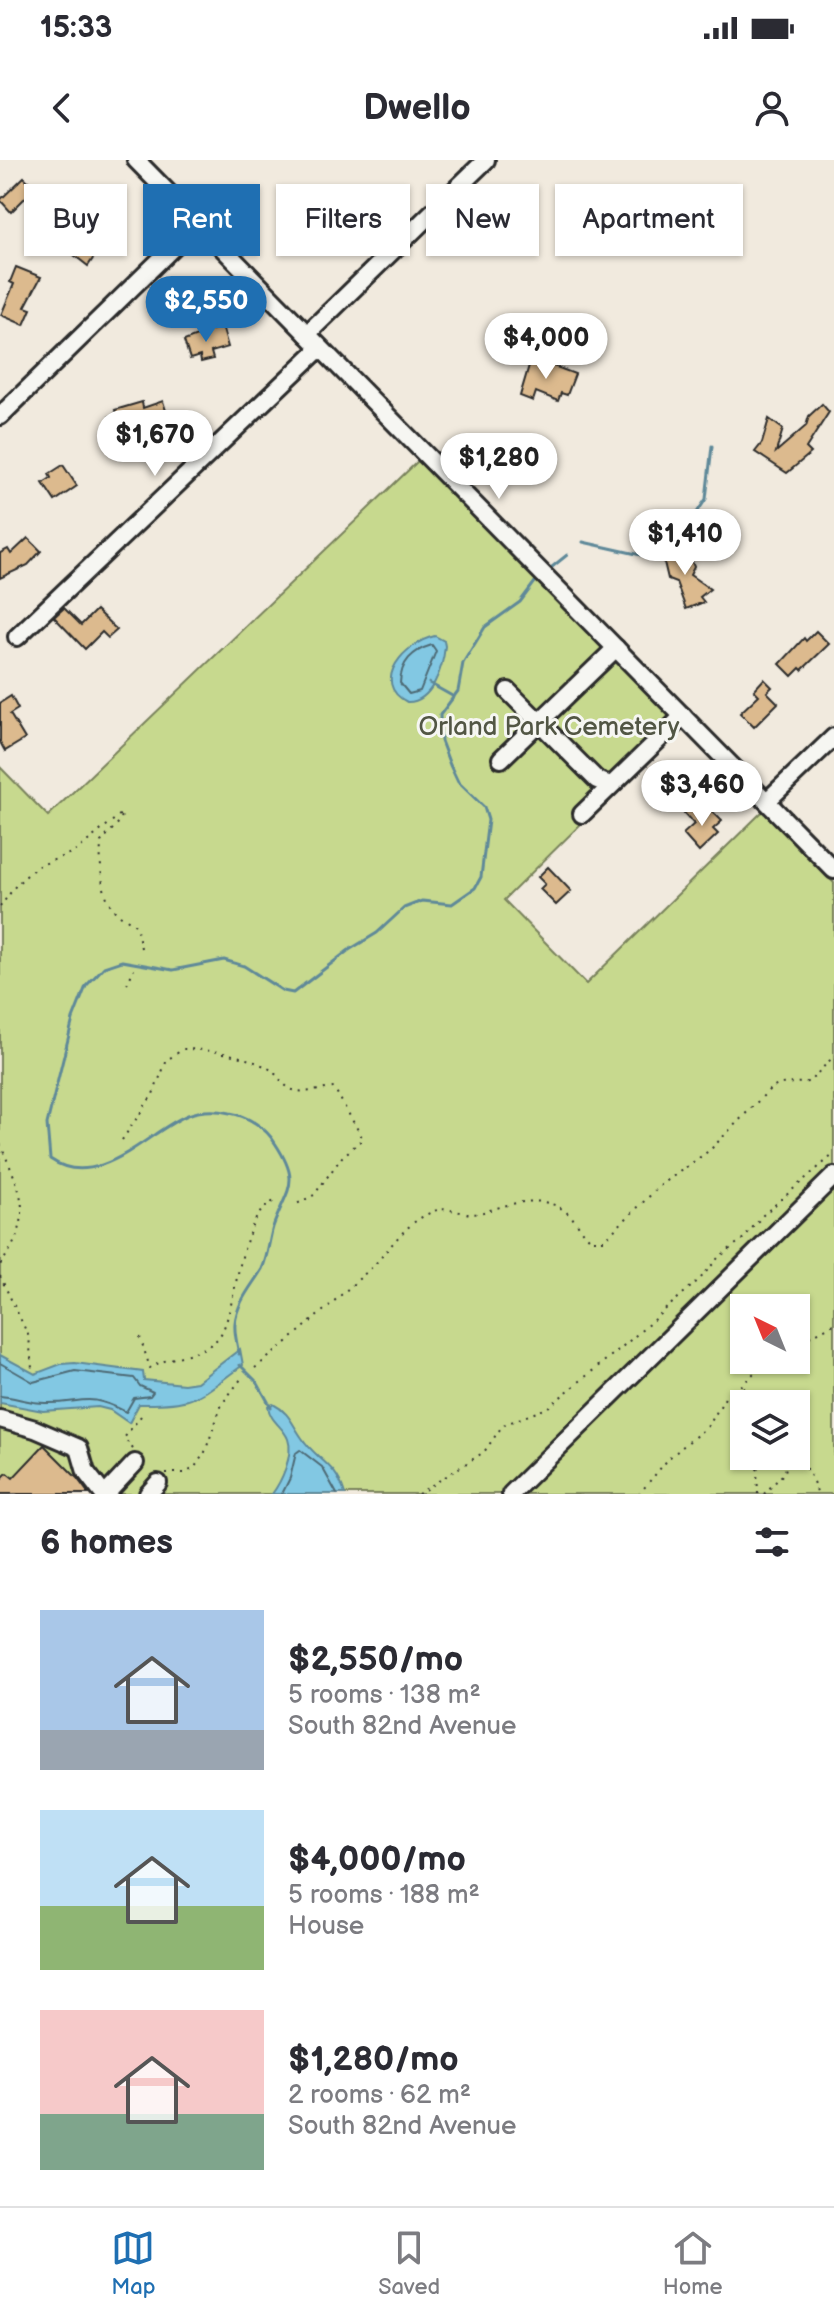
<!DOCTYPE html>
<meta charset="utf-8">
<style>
:root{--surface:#fff;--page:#f7f7f7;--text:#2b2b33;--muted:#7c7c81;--line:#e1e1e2;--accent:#1f6fb2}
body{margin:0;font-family:"Balsamiq Sans",sans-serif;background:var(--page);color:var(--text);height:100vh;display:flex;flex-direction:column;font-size:30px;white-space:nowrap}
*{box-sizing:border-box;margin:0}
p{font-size:26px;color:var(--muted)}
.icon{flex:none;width:44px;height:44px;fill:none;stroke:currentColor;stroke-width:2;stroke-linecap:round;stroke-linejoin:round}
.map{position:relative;height:1334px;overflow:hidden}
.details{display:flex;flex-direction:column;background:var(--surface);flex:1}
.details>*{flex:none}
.banner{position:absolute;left:24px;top:24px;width:786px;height:72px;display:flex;gap:16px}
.needle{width:52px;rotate:317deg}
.tools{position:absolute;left:730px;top:1134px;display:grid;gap:16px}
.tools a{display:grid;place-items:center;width:80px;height:80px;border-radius:0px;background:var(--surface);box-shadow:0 2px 6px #0004;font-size:40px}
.price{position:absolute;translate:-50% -68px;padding:0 18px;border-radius:28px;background:#fff;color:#222;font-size:26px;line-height:52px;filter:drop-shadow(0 2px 4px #0008)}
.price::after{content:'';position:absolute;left:50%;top:48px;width:24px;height:18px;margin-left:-12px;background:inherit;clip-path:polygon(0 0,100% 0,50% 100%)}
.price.selected{background:var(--accent);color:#fff}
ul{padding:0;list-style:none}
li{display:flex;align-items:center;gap:24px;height:200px;padding:0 40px}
li span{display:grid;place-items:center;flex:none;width:224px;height:160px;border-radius:0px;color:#555}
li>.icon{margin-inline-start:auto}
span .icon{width:96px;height:96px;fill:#fffc;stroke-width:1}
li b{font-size:34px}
h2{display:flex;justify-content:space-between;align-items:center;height:96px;padding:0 40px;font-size:34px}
.tag{padding:0 28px;border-radius:0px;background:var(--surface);box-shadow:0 2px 6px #0004;font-size:28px;line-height:72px}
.tag.selected{background:var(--accent);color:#fff}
.status{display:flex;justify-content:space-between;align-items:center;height:56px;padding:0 40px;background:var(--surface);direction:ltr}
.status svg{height:22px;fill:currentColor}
header{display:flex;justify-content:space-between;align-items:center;height:104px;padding:0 40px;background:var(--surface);font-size:36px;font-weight:800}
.menu{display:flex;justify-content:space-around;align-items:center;height:112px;border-top:2px solid var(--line);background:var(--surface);font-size:22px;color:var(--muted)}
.menu a{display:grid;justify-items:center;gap:4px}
.menu .selected{color:var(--accent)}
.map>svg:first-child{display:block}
.green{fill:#c7d98e;stroke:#79825c;stroke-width:2;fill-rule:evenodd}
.water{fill:#82c8e3;stroke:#5f8999;stroke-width:2}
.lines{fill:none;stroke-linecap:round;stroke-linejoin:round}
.shore{stroke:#4e6a75;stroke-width:2}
.stream{stroke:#5f8999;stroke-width:3}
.building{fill:#dcba8e;stroke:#2b2b2b;stroke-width:2}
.minor-casing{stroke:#2b2b2b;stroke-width:22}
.path{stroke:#2b2b2b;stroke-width:2;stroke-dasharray:2 6;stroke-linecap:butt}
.minor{stroke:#f6f6f2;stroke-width:16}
.labels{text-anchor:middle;stroke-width:6;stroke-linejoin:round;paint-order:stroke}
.park-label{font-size:26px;fill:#525644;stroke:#f6f6f2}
</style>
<div class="status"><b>15:33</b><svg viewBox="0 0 49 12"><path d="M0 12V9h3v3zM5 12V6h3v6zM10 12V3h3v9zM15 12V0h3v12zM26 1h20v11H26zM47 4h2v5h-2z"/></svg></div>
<header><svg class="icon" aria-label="back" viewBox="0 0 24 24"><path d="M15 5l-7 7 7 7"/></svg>Dwello<svg class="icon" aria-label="person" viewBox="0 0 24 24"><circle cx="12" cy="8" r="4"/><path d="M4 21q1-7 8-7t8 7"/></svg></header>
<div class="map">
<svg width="834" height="1334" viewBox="0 0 834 1334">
<rect width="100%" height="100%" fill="#f1eade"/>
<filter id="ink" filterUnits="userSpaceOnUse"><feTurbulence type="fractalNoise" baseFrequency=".0125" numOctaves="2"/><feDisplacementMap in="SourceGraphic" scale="16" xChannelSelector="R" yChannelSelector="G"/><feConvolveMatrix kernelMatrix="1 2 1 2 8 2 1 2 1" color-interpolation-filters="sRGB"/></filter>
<g filter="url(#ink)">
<!-- green -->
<path class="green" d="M418,301L681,565L504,740L586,824L763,651L834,723V1334H0V607L48,656ZM744,1148H796V1200H744ZM744,1244H796V1296H744Z"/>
<!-- water -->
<g class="water">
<path d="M435,476L444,481L445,486C443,507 432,543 407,542C369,522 406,482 435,476Z"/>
<path d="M240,1189L243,1205C198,1237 198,1245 139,1244L129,1263L110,1250L98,1247L43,1251L0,1243V1195L35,1214L61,1204L75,1203L143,1212L144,1220L184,1224L197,1222Z"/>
<path d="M273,1244C289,1252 292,1264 302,1278C317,1301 335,1302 345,1334H272C281,1322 294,1295 288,1279C283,1266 270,1262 268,1246Z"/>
</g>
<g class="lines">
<!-- shore -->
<g class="shore">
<path d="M432,485L436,491L420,531L409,534L400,523C401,502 412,491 432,485Z"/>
<path d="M0,1203L33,1222L75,1211L134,1218L140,1226L153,1232L150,1236L134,1238L126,1252C85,1231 85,1244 45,1243C30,1243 15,1237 0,1236"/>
<path d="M282,1334L290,1318L296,1293L300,1290L322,1307L337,1334"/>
</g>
<!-- stream -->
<g class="stream">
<path d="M583,382L641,395L684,372L706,339L712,286"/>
<path d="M552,407L567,395"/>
<path d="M429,523L454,537"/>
<path d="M239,1194C237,1184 234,1173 235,1163C237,1142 252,1126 262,1109C268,1096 269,1080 273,1067C287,1027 302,1024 275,983C266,968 248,956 230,953C217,950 201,950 188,955C151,969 98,1033 50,999L47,964L73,859L86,826L104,807L122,801L173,810L224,800L244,806L283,831L293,833L349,790L377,773L404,748L422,741L452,744L475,728L481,717L488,660L484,647L458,622L450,605L441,581L440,555L458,531L463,503L485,467L520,442L538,418"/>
<path d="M240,1205L257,1222L271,1247"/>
</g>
</g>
<!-- building -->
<g class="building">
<path d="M24,17L35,28L11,52L0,40Z"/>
<path d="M77,57L92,67L83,81L98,91L88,106L60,84Z"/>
<path d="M16,107L41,117L25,147L31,149L24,165L1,155L14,124L10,122Z"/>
<path d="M222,166L228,187L211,192L213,199L201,202L200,196L190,199L184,181Z"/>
<path d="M540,197L550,200L548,204L575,214L567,235L561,233L558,241L536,232L533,241L520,236L530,202L537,205Z"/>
<path d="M163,241L171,267L152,273L150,265L115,276L109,257L116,254L115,250L142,242L143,248Z"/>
<path d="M822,244L829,252L806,288L811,293L787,313L755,292L762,283L769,259L783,269L776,292L806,266L809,256Z"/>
<path d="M63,305L77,326L55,341L43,323L51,318L49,314Z"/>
<path d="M28,378L41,391L28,405L0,418V393L8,389L11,394Z"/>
<path d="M679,387L688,392L694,407L690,415L710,429L700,437L704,442L686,449L676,422L668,419L663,398Z"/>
<path d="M64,448L81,465L96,450L117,470L108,478L102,472L85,489L54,457Z"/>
<path d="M816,471L829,484L802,510L800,508L792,516L780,504L804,478L806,481Z"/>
<path d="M764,519L772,527L767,532L778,543L754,567L740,553L759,535L754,530Z"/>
<path d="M11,536L18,549L10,554L25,579L5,591L0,582V543Z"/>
<path d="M691,647L701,657L710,649L722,661L713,669L718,674L699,692L683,674L694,664L684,653Z"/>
<path d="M548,707L571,731L556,745L540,729L545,724L538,717Z"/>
<path d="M44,1285L77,1318L89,1334H0V1320L7,1313L13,1318Z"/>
</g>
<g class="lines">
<defs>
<g id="minor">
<path d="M136,0L834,710"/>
<path d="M307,174L486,0"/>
<path d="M0,256L198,63"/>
<path d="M17,477L320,188"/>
<path d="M508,531L597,620L611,625"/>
<path d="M501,599L616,488"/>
<path d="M767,641L834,577"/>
<path d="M582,654L683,556"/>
<path d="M0,1259L35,1269L79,1288L86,1312L103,1334"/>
<path d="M106,1334L135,1303"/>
<path d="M148,1334L158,1323"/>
<path d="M511,1334L834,1016"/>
</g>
</defs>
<!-- minor casing -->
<use href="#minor" class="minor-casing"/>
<!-- path -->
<g class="path">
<path d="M0,747L16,725L36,707L76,691L122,653L121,660L101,682C100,702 100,734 115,751C121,757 130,760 136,766L141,788"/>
<path d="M127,824L134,809"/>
<path d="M122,980L153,934L167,900L183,889C210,889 244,895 268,908C279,914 283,929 297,931C308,933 322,929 334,928L363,979L342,997L314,1035L293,1046"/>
<path d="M0,984C22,1034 36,1056 0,1105"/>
<path d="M0,1116L29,1177L32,1208"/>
<path d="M140,1177L150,1208C170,1194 210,1196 222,1172C238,1140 240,1053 275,1041"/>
<path d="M796,1184L834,1164"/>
<path d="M255,1208C295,1177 332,1143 370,1109C391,1089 403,1064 432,1052C447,1044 464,1057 480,1053C504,1046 537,1033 562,1049C574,1056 581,1071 591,1080H604L661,1025L710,990L770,929L780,924L809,922L834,896"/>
<path d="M741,1226L767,1200"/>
<path d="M133,1289L124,1278L141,1256"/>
<path d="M795,1296L809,1312L818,1334"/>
<path d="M166,1313H186L195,1307L205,1292L222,1244L241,1219"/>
<path d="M418,1334L484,1292L503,1265L547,1248L628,1182L700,1119L718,1098L744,1078L763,1055L834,994"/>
<path d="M639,1334L669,1298L709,1265L726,1236L743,1227L759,1244"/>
<path d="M758,1334L757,1310L768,1296"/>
<path d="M764,1334L785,1312L788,1296"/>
</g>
<!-- minor -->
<use href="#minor" class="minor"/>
</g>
</g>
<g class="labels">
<!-- park labels -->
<g class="park-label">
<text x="549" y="575">Orland Park Cemetery</text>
</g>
</g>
</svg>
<div class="tools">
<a><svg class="needle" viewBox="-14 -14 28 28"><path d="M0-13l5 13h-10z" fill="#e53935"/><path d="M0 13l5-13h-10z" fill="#7c7c81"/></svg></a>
<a><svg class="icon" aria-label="layers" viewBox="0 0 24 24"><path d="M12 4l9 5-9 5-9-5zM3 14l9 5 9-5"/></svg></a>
</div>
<b class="price selected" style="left:206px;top:184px">$2,550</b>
<b class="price" style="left:546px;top:221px">$4,000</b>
<b class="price" style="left:155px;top:318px">$1,670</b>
<b class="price" style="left:499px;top:341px">$1,280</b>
<b class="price" style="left:685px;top:417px">$1,410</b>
<b class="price" style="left:702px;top:668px">$3,460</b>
<div class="banner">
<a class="tag">Buy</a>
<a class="tag selected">Rent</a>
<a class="tag">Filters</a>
<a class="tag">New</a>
<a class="tag">Apartment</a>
</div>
</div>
<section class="details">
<h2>6 homes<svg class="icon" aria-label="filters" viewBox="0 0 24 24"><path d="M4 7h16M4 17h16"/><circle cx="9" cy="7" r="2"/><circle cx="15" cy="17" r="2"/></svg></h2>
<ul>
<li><span style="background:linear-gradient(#a9c7e8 75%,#9aa5b1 0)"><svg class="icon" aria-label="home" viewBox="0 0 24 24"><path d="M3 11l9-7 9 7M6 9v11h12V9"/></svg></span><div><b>$2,550/mo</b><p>5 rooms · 138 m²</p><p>South 82nd Avenue</p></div></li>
<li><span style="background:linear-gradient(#bfe0f5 60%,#8fb573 0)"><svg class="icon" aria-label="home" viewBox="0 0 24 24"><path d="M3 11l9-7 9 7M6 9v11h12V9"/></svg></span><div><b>$4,000/mo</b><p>5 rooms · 188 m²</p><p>House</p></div></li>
<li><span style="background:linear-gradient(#f6c9c9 65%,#7fa58c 0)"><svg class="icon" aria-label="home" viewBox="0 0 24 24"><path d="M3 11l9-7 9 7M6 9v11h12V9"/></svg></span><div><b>$1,280/mo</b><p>2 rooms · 62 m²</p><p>South 82nd Avenue</p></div></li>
</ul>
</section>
<nav class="menu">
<a class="selected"><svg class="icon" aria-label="map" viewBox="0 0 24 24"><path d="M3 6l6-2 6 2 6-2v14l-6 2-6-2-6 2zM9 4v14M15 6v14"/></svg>Map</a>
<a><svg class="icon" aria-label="saved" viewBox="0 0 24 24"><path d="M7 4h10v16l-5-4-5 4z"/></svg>Saved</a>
<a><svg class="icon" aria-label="home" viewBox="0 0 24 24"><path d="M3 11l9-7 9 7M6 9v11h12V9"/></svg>Home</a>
</nav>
